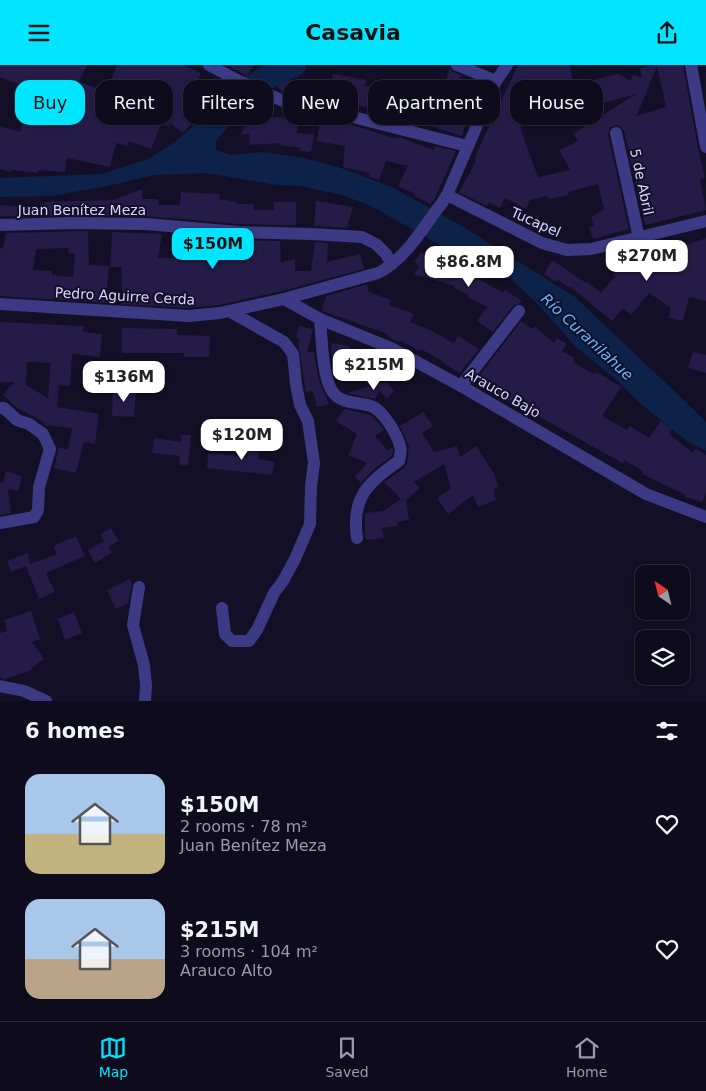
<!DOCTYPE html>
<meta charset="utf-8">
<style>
:root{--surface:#0e0b1c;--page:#171425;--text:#f1f3f6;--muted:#9b9ba3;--line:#2e2b3b;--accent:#00e5ff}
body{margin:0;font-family:"DejaVu Sans",sans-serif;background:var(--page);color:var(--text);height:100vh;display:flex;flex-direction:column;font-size:19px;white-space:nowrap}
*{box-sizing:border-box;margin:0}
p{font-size:16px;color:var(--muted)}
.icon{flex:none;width:28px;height:28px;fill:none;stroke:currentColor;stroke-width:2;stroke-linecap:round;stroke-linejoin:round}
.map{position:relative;height:636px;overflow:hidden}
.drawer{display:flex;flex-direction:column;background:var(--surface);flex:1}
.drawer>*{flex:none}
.guide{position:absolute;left:15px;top:15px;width:676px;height:45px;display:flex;gap:10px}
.needle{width:32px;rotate:325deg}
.buttons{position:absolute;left:635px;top:500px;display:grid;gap:10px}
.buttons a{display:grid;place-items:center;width:55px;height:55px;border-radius:10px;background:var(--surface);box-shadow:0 1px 4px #0004,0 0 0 1px var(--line);font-size:25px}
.price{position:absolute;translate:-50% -42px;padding:0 11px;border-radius:10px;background:#fff;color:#222;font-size:16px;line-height:32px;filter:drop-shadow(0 1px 2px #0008)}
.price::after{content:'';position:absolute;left:50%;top:30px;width:15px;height:11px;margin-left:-8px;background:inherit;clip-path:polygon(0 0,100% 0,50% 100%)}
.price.active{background:var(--accent);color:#111}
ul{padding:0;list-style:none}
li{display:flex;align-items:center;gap:15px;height:125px;padding:0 25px}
li span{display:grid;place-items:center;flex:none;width:140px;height:100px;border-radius:15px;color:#555}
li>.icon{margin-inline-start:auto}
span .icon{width:60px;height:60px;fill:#fffc;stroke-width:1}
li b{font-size:21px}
h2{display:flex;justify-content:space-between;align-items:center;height:60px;padding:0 25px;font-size:21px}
.pill{padding:0 18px;border-radius:15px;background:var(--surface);box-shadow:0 1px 4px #0004,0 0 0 1px var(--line);font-size:18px;line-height:45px}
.pill.active{background:var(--accent);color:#111}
header{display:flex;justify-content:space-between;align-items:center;height:65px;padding:0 25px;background:var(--accent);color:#111;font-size:22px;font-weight:700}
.dock{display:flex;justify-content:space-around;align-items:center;height:70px;border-top:1px solid var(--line);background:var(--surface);font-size:14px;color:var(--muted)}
.dock a{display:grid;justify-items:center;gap:2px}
.dock .active{color:var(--accent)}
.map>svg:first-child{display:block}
.water{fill:#0c2248}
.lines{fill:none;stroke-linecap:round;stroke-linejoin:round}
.river{stroke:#0c2248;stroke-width:24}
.building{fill:#241b47;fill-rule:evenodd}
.minor{stroke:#3d3a85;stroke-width:12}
.labels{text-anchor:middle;stroke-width:4;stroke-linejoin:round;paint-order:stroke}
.street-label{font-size:14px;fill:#d9d4ff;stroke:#130f26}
.water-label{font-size:15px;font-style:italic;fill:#62b6ff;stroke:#130f26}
</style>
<header><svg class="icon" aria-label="menu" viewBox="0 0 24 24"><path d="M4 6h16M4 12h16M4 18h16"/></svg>Casavia<svg class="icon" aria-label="share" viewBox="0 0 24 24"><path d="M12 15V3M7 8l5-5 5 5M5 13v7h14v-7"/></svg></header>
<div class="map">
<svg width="706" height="636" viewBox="0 0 706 636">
<rect width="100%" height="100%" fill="#130f26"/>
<!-- water -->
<path class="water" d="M235,27L257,39L228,62L216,76V85L231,90L263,87L304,93L338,102L392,122L460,160L575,232L691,342L706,357V386L687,376L641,339L620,318L575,281L536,237L502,207L441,181L371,141L342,130L300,121L277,120L207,108L154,110L108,121L52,131L0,132V113L101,109L148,94L176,76L213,44Z"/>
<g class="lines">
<!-- river -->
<path class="river" d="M217,50C239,29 266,11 294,0"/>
</g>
<!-- building -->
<g class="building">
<path d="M0,0H87L79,17L99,24L102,17L109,20L117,0H183L201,8L189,35L202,47L183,68L170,58L169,62L161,59L151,84L129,76L127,81L116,78L110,102L67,93L65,107L38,105V108L11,105V107L0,104V61L20,67L32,25L0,12ZM48,27L72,34L64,56L41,50Z"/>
<path d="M226,0H254L247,11Z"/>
<path d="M518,0H570L572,14L567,17L568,19L556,21L566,49L520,62L538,112L570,105L559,85L578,76L573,69L636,29L592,41L582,36L596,14L618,9L631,16L633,10L642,13L640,3L653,0H683L698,83L705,113L700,114L706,145L645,160L624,66L618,60L610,62L608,70L629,164L593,174L589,162L594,161L591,152L604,145L598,119L568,127V130L548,134L547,131L530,135L526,144L505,133L500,143L489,137L487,141L459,127L476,96L474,95L479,83ZM657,1L666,42L636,51L642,38Z"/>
<path d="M450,3L453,7L461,10L453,39L458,40L456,45L462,47L460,52L463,53L462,56L466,58L462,71L426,60L427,58L385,46L319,33V35L296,33L281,26L278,21L290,14L291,18L328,23V20L331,21L333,9L366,15L364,21L421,33L425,23L441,28Z"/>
<path d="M278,52L297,54V68L314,69L311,87L300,86V83L280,80V78L250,80L249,69H241L249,53Z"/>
<path d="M320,55L349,59L394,73H402L434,85L435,81L456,86L435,133L431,139L414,131L415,129L398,121L408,101L386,96L379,115L368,111L370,108L343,102L345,81L317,76Z"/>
<path d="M142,124V134H158V140H180L181,127L220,129L219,134L237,137V139H254V145H274V137H296V160L238,159L146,151H0V140L44,143L45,137L113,135Z"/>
<path d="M316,136L353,142L347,163L314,161Z"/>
<path d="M88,166L89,200L109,201L105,238L0,231V183L3,184L6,168ZM68,183L69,188H75L73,212L52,210V206L33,205L36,184Z"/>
<path d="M112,167L162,169L158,193H183L185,171L237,175L280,176L281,197L295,194V206H311L315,177L328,178L327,197L360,189L364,204L282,226L219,240L189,243L122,239V202H110Z"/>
<path d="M706,173V236L689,232L683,256L668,253L671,243L649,228L631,250L623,243L612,256L571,222L570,223L557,214L556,217L544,209L552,195L586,218L587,217L601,228L615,211L613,210L622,202L623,203L639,193L650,203L664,194L661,187L674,182L675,184Z"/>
<path d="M421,187L428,191L430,188L475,209L474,211L503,228L505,225L522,236L520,238L513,241L493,267L477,256L487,242L468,232L469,230L454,223L455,221L414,209L420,201L414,197Z"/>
<path d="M367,219L369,227L391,235L389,240L414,249L410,257L430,265L454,278L458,271L479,284L460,308L441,297L442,296L421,284L420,286L399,275L398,277L387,271L388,269L322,246L326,231Z"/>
<path d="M521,256L532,264L534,261L554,278L557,273L567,279L562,286L575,293L573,297L593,309L594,307L602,310L621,322L602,351L627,365L630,361L649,373L661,356L672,364L669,369L693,388L696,384L706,390V427L702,437L685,432L686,430L642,409L643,406L624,395L623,398L599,385L538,351L537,353L476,315Z"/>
<path d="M0,257L84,261L83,267L102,269L100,292L72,289L70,321L59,320L57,342L99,349L95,379L84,377L76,408L54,403L59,382L68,385L72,363L44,360V357L17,343L3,330L14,317H0ZM27,297L51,298L48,333L26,320Z"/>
<path d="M299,261L313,264L307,287H314L318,313L329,339L317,342L313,326L306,327L299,284V273L296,272Z"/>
<path d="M122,263L177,264V270L210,271L209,292H183L184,288H122Z"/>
<path d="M332,278L350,281L349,311L334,310L331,285Z"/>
<path d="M693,287L706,290V308L688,303Z"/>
<path d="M386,317L394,326L387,333L379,326L375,334L347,328Z"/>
<path d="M113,324L136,325L134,352L112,351Z"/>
<path d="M344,344L371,350L384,365L375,371L388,386L392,383L393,385L392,391L373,405L361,418L355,412L367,398L348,390L357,369L336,356Z"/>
<path d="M423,347L433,361L422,368L434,387L457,381L460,392L476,381L493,407L499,422L493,424L496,435L478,442L473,430L448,449L437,433L451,423L444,399L414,417L420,423L406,435L409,455L397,457V461L382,463L384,473L368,475L365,472V448L383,446L401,434L384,417L404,403L407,398L409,381L400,361Z"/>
<path d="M181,370H191L188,401L179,400L180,391L152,388L154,373L181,377Z"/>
<path d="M248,374L260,375L258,394L275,397L272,410L207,403L208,388L246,392Z"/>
<path d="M6,406L22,411L18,426L8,424L11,448L0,450V418H3Z"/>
<path d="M111,463L119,476L108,482L112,488L95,498L88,485L104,476L100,469Z"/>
<path d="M76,471L85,491L46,508L55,527L39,534L26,501L11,507L7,496L28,488L30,499L57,489L53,481Z"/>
<path d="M130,514L132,518L128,538L116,544L107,525Z"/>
<path d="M31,546L40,574L32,577L44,594L31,603L32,605L5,614L1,613L0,609V568L7,566L4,555Z"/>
<path d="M74,547L82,568L65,575L58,554Z"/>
</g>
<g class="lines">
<!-- minor -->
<g class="minor">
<path d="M209,0L237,15L294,41L353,52L467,81"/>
<path d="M457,0L496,16"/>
<path d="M691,0L706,82"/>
<path d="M616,68L639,173"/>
<path d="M447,130L542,178L567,185L591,184L706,156"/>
<path d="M0,160L73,158L146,159L238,167L312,169L362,172L376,179L386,189L392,199"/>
<path d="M284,234L320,254L391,283L461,321L646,429L706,452"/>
<path d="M0,239L189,251L220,248L284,234L378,208C406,194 423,162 442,138L447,130L496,16L507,0"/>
<path d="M320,254C322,273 322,310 332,326C340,339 358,337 371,341C383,345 397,369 400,381C402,385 400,391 399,396C368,417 351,433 357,473"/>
<path d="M461,321L519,246"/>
<path d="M0,343H4L17,355L29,359L43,369L50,384L39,422L38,445L34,452L0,458"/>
<path d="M139,522L133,560L144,600L146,620L145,636"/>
<path d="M222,543L225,569L232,576H249L257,565L274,528L283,516L295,494L310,459L311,421L314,398L308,356L300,340L296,319L293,289L284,277L229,246"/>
<path d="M0,621L24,626L46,636"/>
</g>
</g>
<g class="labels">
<!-- street labels -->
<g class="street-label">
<text transform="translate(642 117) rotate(78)" y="5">5 de Abril</text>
<text x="82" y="150">Juan Benítez Meza</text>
<text transform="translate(536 157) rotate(24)" y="5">Tucapel</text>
<text transform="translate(125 231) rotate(3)" y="5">Pedro Aguirre Cerda</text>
<text transform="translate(503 328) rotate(30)" y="5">Arauco Bajo</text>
</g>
<!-- water labels -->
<g class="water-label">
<text transform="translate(587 272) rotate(43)" y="5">Río Curanilahue</text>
</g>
</g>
</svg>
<div class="buttons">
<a><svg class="needle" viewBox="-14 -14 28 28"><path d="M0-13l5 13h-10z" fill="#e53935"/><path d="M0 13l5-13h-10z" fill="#9b9ba3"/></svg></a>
<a><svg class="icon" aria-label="layers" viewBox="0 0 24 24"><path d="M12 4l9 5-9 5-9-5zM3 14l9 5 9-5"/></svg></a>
</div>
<b class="price active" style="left:213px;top:205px">$150M</b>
<b class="price" style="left:647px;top:217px">$270M</b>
<b class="price" style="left:469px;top:223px">$86.8M</b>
<b class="price" style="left:374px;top:326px">$215M</b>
<b class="price" style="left:124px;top:338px">$136M</b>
<b class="price" style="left:242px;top:396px">$120M</b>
<div class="guide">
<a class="pill active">Buy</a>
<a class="pill">Rent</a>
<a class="pill">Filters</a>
<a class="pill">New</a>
<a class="pill">Apartment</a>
<a class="pill">House</a>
</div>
</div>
<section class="drawer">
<h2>6 homes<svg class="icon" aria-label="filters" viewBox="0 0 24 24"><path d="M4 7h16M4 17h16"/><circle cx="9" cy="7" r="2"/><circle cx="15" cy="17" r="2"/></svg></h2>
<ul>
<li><span style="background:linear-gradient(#a9c7e8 60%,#c2b280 0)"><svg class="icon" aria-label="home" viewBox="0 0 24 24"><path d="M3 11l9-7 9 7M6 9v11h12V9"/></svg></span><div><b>$150M</b><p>2 rooms · 78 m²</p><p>Juan Benítez Meza</p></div><svg class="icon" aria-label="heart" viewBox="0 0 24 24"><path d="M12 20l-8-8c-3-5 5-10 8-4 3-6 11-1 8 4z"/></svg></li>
<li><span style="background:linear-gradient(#a9c7e8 60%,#b9a48a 0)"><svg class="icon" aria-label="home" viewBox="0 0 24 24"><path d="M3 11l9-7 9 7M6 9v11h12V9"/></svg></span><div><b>$215M</b><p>3 rooms · 104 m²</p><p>Arauco Alto</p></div><svg class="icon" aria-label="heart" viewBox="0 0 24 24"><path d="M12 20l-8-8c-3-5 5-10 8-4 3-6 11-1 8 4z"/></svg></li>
</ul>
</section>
<nav class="dock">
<a class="active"><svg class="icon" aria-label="map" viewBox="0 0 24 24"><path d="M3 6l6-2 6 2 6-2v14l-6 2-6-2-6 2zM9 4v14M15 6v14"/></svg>Map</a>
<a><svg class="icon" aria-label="saved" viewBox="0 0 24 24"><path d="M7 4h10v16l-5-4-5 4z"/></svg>Saved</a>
<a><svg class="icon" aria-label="home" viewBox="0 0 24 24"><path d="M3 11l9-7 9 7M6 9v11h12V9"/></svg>Home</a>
</nav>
